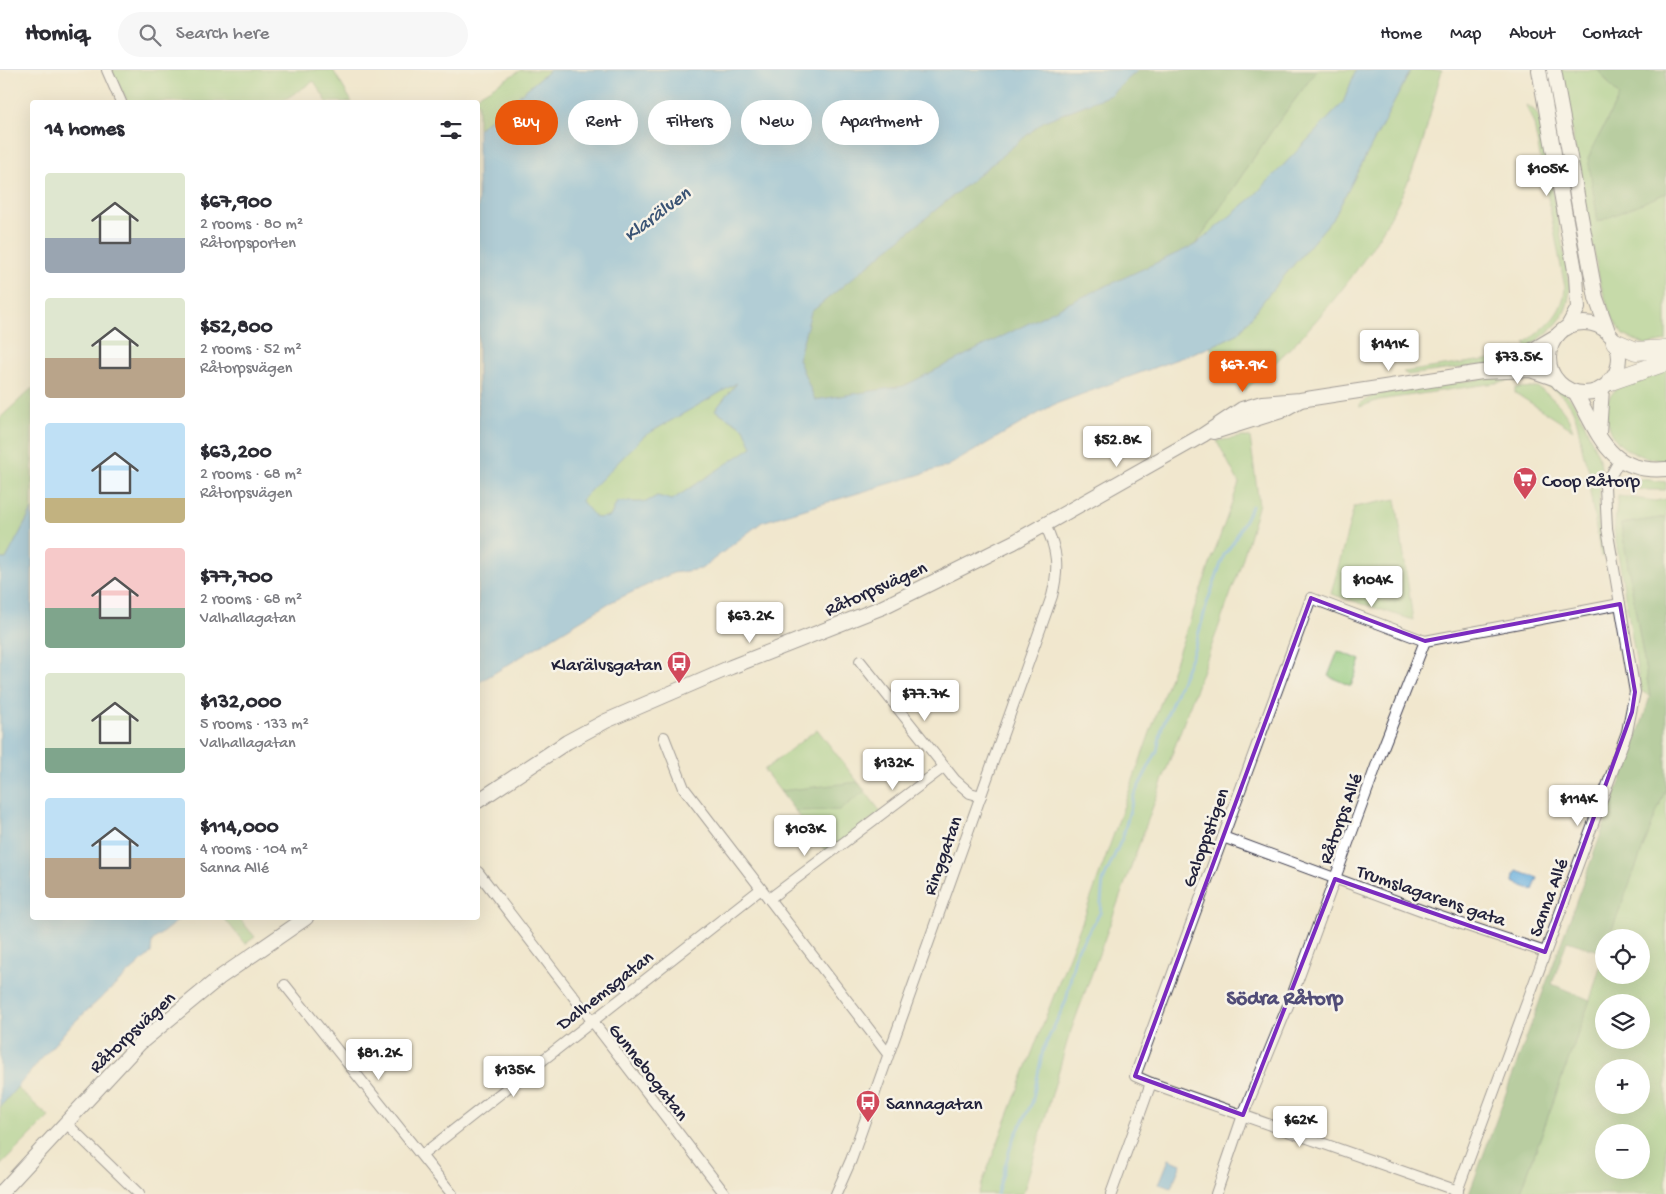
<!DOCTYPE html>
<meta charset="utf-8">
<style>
:root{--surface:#fff;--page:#f7f7f7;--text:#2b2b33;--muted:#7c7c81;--line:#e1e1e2;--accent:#ea580c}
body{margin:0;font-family:"Gochi Hand",sans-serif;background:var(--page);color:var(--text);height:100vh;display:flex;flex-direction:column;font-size:19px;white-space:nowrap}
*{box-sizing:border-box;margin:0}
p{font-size:16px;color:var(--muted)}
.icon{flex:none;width:28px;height:28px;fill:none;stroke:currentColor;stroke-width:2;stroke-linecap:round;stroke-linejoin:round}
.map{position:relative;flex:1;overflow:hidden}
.details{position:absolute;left:30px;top:30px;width:450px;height:820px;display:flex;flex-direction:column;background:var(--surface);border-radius:5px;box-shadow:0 5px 20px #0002}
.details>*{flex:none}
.banner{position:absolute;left:495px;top:30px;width:475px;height:45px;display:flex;gap:10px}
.fabs{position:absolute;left:1595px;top:859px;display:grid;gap:10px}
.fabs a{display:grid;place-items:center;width:55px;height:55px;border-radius:50%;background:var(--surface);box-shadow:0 5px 20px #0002;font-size:25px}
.price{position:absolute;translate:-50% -42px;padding:0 11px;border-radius:5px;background:#fff;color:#222;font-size:16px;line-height:32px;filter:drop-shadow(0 1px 2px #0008)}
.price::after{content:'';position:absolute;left:50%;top:30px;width:15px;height:11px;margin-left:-8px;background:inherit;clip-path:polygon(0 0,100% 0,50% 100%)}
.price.active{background:var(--accent);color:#fff}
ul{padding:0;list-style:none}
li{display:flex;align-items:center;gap:15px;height:125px;padding:0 15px}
li span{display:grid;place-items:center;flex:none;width:140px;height:100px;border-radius:5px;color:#555}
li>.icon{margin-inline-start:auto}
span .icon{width:60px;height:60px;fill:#fffc;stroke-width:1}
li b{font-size:21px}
h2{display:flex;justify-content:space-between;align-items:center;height:60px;padding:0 15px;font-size:21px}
.chip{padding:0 18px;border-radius:22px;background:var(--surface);box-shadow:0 5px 20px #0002;font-size:18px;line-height:45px}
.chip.active{background:var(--accent);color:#fff}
header{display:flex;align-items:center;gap:30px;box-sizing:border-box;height:70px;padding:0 25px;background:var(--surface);border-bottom:1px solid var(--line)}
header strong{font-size:24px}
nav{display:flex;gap:28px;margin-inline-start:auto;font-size:18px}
.search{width:350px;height:45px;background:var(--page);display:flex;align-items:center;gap:12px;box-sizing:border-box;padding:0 18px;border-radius:28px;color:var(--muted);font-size:19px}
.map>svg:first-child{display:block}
.green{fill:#92c97b;stroke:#5a765b;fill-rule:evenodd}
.forest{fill:#75ad6b;stroke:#4c6853}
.water{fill:#66aedd;stroke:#44688c;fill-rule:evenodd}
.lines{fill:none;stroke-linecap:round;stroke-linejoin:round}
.stream{stroke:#66aedd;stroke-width:3}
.street-casing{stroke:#414051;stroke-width:12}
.secondary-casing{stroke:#414051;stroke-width:16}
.highway-casing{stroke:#414051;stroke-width:19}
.street{stroke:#fff;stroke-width:10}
.secondary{stroke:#fff;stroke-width:14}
.highway{stroke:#fff;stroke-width:18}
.marked{fill:none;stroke:#7b2cbf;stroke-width:4;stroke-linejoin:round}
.labels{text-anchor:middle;stroke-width:5;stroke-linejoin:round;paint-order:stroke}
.poi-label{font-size:19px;fill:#22223b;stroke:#f7f3e8;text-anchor:start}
.street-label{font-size:19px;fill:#22223b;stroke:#f7f3e8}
.water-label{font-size:20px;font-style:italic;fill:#3a5374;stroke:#f7f3e8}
.quarter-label{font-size:21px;font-weight:bold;fill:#514d78;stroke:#f7f3e8}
</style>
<header>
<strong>Homiq</strong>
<div class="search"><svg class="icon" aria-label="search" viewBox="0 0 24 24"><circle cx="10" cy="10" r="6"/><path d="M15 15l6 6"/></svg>Search here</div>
<nav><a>Home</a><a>Map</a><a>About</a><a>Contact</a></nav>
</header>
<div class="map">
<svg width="1666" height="1124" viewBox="0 0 1666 1124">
<rect width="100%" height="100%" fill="#f7f3e8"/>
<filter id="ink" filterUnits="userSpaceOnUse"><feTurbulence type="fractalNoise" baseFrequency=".02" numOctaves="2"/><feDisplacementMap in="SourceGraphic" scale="10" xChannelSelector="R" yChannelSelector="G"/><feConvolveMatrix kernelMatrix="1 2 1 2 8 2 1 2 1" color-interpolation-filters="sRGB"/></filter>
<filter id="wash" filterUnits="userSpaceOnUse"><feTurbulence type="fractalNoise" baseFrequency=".0096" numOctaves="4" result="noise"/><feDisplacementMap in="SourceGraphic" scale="20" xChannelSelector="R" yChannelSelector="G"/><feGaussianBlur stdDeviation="1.12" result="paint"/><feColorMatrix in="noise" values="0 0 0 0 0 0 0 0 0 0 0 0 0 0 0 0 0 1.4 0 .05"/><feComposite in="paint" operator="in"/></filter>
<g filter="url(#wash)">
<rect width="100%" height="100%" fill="#f1e7ce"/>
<!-- green -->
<g class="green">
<path d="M111,0H333L352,32H327L314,11L284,30V32H128Z"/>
<path d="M521,0H550L478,59V32H467Z"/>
<path d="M1317,0H1356L1343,33L1253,127L1195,175L1273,59Z"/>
<path d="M1411,0H1442C1432,33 1426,70 1412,102C1378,185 1313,262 1245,320L1210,277L1239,263L1267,226L1334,147Z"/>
<path d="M1560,0H1598L1619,26L1588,88L1641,133L1666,123V271L1646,275L1623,265L1611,246L1600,213Z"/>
<path d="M1526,35L1534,40L1539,47L1570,215C1569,250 1553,258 1528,278L1525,273C1545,257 1563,245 1565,218L1534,55Z"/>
<path d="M1516,279L1518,283L1489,294L1408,305L1403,302L1491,289Z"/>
<path d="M1666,299V390L1663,391C1634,385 1613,380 1607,348C1606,342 1607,330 1611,325C1622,309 1648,305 1666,299Z"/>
<path d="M1522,303L1523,309L1379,330L1360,337V333L1377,324Z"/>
<path d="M1534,305C1569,318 1578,335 1591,369C1597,383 1601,389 1602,405L1590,402C1571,361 1590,332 1536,311Z"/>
<path d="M738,312L715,340L744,358L753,377L672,430L657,426L646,432H617L610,447L596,448L580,430L644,366Z"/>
<path d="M1537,317C1555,329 1566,339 1573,360L1515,323V318Z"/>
<path d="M32,318V440L6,489H0V348Z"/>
<path d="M1242,367H1250L1259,434L1239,501L1068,969L1023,1124H978L1087,839L1239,413L1217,371Z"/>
<path d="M1642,409L1666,412V420H1642L1623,414L1631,410Z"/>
<path d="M1594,414L1600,417L1598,449L1605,486L1601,487L1590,422V417Z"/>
<path d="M1618,426L1655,431L1666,429V447L1621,454L1650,626L1641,621L1614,460Z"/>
<path d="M1396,429L1413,550L1331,524L1354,437Z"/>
<path d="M1338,581L1361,590L1351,616L1328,606Z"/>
<path d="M817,659L881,742L828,784L764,700Z"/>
<path d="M1666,717V1124H1520L1590,930L1604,883V905H1641V868L1609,867ZM1604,932H1641V970H1604ZM1604,998H1641V1035H1604ZM1604,1062H1641V1100H1604Z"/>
<path d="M224,848H239L255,867L245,874Z"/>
<path d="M16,1017L49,1047L0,1096V1037Z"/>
</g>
<!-- forest -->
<g class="forest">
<path d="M1138,0H1317L1273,59L1195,175L1065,235L904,316L815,330L798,289L811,242L1044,51L1110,25Z"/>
<path d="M1598,0H1666V123L1598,152L1588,88L1619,26Z"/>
<path d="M1666,447V718L1609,867L1604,868V883L1567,871L1552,914L1590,930L1520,1124H1469L1643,649L1650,626L1621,454Z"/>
<path d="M858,712L865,721L840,740L795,741L780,721Z"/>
</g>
<!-- water -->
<g class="water">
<path d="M550,0H1138L1110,25L1044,51L811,242L798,289L815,330L904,316L1065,235L1195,175L1253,127L1343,33L1356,0H1411L1334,147L1267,226L1239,263L1210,277L1053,335L948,396L762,452L701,499L673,503L609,533L478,613V59ZM737,313L715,340L744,358L752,377L672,430L657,426L646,432H617L610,447L596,448L581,430L644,366Z"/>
<path d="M32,440V848H181L152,871L151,883L69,957L0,1037V489H6Z"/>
<path d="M1517,801L1538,808L1533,820L1513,812L1514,805Z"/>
<path d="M1169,1089L1181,1094L1171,1118L1159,1114Z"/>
</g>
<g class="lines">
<!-- stream -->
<path class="stream" d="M997,1124L1012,1072L1032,1033L1043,980L1066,931L1076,882L1100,843L1103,811L1123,766L1134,725L1157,681L1162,657L1194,580L1207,533L1224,485L1233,473L1252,436"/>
</g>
</g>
<g filter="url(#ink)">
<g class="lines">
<defs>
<g id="street">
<path d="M107,0L121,32"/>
<path d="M860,591L955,710L970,723L981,726"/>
<path d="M664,667L684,718L888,984"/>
<path d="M1223,767L1429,843L1545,882"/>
<path d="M478,802L725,1124"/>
<path d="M769,829L944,697"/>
<path d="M285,915L452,1124"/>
<path d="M1151,1013L1458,1121"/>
<path d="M65,1052L139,1124"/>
<path d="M422,1085L761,819"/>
<path d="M836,1124L851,1090L1052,526C1059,499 1058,480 1045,455"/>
<path d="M1111,1124L1151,1013L1135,1006L1311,528L1425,571"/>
<path d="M1216,1124L1243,1045L1292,926L1379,688L1425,571L1620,534"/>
<path d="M1456,1124L1627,662L1635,622L1607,458L1605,416L1619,391"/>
</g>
<g id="secondary">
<path d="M1539,0L1576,206L1578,238L1567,258"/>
<path d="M1554,0L1596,228L1609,264"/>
<circle cx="1584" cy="288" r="35"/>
<path d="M1492,298L1526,284L1558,265"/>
<path d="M1575,322C1599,364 1608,404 1666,399"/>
<path d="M1214,362L1281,341L1299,331"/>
<path d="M1599,363L1602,318"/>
<path d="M478,731L567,672L606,651L731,597L883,537L1014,472L1203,365L1242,339L1262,333L1300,330L1482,302L1530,300L1556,309"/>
<path d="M0,1124L140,973L219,908L306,848"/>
</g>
<g id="highway">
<path d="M1615,272L1636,281L1666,279"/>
<path d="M1611,311L1666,292"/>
</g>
</defs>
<!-- street casing -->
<use href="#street" class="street-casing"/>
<!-- secondary casing -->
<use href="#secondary" class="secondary-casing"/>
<!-- highway casing -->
<use href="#highway" class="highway-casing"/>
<!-- street -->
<use href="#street" class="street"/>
<!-- secondary -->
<use href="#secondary" class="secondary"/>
<!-- highway -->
<use href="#highway" class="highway"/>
</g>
</g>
<!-- marked area -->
<path d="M0 0H1666V1124H0ZM1311,528L1425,571L1620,534L1635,622L1632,642L1545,882L1335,809L1243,1045L1135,1006Z" fill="#f1e7ce" fill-opacity=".55" fill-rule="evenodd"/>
<path class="marked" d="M1311,528L1425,571L1620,534L1635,622L1632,642L1545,882L1335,809L1243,1045L1135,1006Z"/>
<!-- icons -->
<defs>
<symbol id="supermarket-pin" viewBox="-11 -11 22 30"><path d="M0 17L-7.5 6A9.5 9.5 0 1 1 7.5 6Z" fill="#d1495b" stroke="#f7f3e8"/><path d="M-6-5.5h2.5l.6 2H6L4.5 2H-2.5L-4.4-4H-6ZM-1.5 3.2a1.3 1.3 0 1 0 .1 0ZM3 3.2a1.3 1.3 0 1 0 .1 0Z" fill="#fff"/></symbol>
<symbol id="bus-pin" viewBox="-11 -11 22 30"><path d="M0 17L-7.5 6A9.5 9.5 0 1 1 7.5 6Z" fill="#d1495b" stroke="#f7f3e8"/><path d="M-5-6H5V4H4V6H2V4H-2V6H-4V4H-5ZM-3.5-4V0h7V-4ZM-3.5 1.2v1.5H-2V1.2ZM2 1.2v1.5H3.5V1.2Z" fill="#fff"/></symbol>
</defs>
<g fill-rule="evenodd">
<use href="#supermarket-pin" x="1511" y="395" width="28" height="38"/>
<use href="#bus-pin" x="665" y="579" width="28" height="38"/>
<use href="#bus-pin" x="854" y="1018" width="28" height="38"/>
</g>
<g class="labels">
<!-- poi labels -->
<g class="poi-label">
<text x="1542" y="416">Coop Råtorp</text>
<text x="662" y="600" text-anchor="end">Klarälvsgatan</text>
<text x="886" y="1039">Sannagatan</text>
</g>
<!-- street labels -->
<g class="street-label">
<text transform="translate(875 517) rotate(-24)" y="7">Råtorpsvägen</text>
<text transform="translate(1339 748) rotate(-70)" y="7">Råtorps Allé</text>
<text transform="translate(1204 767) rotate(-70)" y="7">Galoppstigen</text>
<text transform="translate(941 785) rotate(-70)" y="7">Ringgatan</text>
<text transform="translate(1432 824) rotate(19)" y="7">Trumslagarens gata</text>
<text transform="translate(1547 827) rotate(-70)" y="7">Sanna Allé</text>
<text transform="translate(604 919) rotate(-38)" y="7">Dalhemsgatan</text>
<text transform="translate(131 961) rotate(-43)" y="7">Råtorpsvägen</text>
<text transform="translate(650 1001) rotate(52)" y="7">Gunnebogatan</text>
</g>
<!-- water labels -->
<g class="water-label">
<text transform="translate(656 143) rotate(-37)" y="7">Klarälven</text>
</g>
<!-- quarter labels -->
<g class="quarter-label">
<text x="1285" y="934">Södra Råtorp</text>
</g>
</g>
</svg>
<div class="fabs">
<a><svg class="icon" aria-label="locate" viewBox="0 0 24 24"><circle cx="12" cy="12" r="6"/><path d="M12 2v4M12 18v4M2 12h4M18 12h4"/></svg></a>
<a><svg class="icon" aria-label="layers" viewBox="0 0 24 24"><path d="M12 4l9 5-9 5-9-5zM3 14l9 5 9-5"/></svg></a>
<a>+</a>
<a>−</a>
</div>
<b class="price" style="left:1547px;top:127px">$105K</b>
<b class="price" style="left:1389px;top:302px">$141K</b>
<b class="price" style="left:1518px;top:315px">$73.5K</b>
<b class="price active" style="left:1243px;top:323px">$67.9K</b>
<b class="price" style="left:1117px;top:398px">$52.8K</b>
<b class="price" style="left:1372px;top:538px">$104K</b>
<b class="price" style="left:750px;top:574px">$63.2K</b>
<b class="price" style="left:925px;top:652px">$77.7K</b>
<b class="price" style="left:893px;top:721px">$132K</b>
<b class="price" style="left:1578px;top:757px">$114K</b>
<b class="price" style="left:805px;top:787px">$103K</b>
<b class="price" style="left:379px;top:1011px">$81.2K</b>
<b class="price" style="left:514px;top:1028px">$135K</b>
<b class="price" style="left:1300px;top:1078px">$62K</b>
<div class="banner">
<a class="chip active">Buy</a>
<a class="chip">Rent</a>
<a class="chip">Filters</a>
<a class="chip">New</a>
<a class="chip">Apartment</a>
</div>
<section class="details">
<h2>14 homes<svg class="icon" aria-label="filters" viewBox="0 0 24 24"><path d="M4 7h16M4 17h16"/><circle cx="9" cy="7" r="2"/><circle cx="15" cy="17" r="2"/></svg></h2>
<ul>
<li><span style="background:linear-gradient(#dfe7d0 65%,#9aa5b1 0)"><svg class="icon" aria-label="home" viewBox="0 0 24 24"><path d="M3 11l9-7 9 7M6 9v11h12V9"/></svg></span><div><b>$67,900</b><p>2 rooms · 80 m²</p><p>Råtorpsporten</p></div></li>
<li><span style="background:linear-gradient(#dfe7d0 60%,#b9a48a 0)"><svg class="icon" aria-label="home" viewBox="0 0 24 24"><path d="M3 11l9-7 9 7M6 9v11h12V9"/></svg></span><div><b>$52,800</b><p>2 rooms · 52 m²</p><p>Råtorpsvägen</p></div></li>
<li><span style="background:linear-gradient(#bfe0f5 75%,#c2b280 0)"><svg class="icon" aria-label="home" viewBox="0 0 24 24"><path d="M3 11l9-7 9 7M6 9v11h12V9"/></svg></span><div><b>$63,200</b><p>2 rooms · 68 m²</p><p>Råtorpsvägen</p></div></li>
<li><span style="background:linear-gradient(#f6c9c9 60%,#7fa58c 0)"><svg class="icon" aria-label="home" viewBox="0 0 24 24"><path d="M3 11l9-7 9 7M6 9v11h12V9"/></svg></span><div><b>$77,700</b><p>2 rooms · 68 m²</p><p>Valhallagatan</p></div></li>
<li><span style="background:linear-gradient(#dfe7d0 75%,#7fa58c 0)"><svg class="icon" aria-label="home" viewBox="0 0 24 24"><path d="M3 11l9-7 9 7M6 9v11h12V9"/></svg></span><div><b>$132,000</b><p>5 rooms · 133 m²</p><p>Valhallagatan</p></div></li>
<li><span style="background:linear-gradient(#bfe0f5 60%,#b9a48a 0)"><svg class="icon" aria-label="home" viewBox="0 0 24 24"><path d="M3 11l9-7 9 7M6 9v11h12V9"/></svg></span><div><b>$114,000</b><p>4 rooms · 104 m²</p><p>Sanna Allé</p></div></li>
</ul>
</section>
</div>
